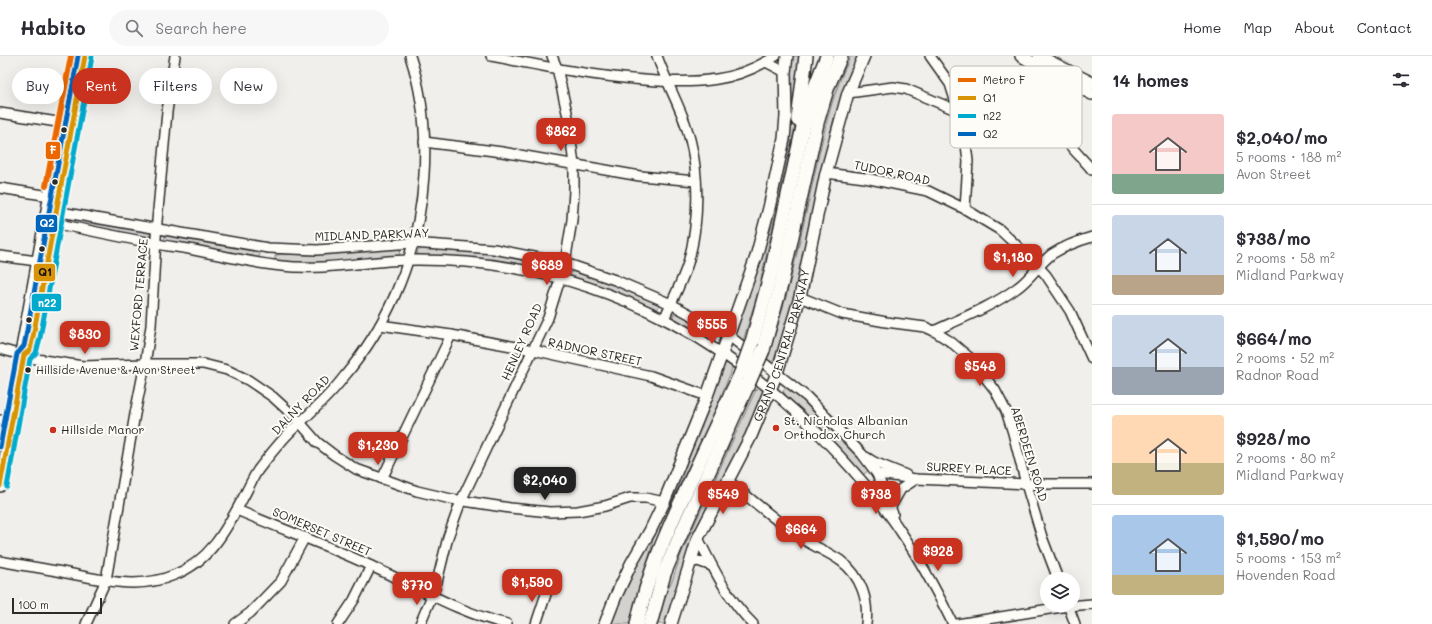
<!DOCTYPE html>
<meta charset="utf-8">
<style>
:root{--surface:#fff;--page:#f7f7f7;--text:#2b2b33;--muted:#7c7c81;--line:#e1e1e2;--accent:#c8321e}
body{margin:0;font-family:Mali,sans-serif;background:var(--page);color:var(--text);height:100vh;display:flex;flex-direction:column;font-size:15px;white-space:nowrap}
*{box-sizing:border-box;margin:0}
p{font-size:13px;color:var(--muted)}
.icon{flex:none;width:22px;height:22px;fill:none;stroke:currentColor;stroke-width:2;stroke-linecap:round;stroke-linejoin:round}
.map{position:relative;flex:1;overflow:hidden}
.drawer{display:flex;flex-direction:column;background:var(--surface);width:340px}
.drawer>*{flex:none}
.hud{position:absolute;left:12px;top:12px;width:380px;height:36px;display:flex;gap:8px}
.tools{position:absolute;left:1040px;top:516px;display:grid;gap:8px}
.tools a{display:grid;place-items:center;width:40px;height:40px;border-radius:50%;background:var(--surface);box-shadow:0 4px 16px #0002;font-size:20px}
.scale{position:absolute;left:12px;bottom:10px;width:90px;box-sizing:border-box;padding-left:4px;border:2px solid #2b2b2b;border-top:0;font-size:11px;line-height:14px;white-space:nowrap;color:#2b2b2b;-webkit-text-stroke:3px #fdfcf7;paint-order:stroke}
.price{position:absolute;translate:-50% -34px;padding:0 9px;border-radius:8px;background:var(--accent);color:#fff;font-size:13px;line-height:26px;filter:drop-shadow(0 1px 2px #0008)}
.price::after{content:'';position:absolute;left:50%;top:24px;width:12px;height:9px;margin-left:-6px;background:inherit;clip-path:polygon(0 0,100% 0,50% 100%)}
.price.selected{background:#222;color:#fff}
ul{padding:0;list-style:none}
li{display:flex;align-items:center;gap:12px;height:100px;padding:0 20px}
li+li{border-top:1px solid var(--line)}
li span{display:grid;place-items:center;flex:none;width:112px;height:80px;border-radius:4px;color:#555}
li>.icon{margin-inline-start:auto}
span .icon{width:48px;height:48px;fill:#fffc;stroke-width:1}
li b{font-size:17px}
h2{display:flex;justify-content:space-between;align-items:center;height:48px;padding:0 20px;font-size:17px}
.chip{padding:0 14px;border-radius:18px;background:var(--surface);box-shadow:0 4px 16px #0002;font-size:14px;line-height:36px}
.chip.selected{background:var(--accent);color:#fff}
header{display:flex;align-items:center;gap:24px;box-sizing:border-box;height:56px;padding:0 20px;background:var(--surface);border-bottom:1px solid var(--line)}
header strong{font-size:19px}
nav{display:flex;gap:22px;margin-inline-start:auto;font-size:14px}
.search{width:280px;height:36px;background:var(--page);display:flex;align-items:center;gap:10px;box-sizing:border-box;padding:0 14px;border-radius:22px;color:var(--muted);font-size:15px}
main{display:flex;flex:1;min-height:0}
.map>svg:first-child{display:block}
.green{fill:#d3d2cf;stroke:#7f7e7d}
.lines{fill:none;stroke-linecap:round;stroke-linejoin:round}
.minor-casing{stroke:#2b2b2b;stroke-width:12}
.major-casing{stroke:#2b2b2b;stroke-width:14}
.highway-casing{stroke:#2b2b2b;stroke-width:16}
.minor{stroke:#fdfcf7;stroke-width:9}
.major{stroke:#fdfcf7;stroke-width:11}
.highway{stroke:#fdfcf7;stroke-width:13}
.highway-bridge-casing{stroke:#2b2b2b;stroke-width:16;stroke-linecap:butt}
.highway-bridge{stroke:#fdfcf7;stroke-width:13}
.bus-1-casing{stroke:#fdfcf7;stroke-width:8}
.bus-2-casing{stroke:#fdfcf7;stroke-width:8}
.bus-3-casing{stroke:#fdfcf7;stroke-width:8}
.bus-1{stroke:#d89406;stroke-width:5}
.bus-2{stroke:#00a9ce;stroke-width:5}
.bus-3{stroke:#0065bd;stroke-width:5}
.metro-1-casing{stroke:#fdfcf7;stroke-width:9}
.metro-1{stroke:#eb6800;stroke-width:6}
.bus-dot{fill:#2b2b2b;stroke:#fdfcf7;stroke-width:1.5}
.poi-dot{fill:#c8321e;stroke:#fdfcf7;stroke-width:1.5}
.labels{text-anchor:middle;stroke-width:4;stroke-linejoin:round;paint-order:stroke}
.bus-label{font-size:11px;fill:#2b2b2b;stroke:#fdfcf7;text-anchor:start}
.street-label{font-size:12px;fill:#2b2b2b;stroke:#fdfcf7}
.poi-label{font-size:12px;fill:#2b2b2b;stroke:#fdfcf7;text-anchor:start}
.key{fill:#fdfcf7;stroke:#bebdba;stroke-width:1}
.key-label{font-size:11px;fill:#2b2b2b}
.line-badge{stroke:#fdfcf7;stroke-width:1.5}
.badge-label{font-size:11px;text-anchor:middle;font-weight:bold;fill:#fff}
.pale-badge-label{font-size:11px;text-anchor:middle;font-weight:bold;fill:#111}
</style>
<header>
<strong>Habito</strong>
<div class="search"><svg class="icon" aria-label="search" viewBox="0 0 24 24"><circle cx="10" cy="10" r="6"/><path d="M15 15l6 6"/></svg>Search here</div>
<nav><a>Home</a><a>Map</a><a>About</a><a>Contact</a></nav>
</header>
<main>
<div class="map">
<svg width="1092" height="568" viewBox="0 0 1092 568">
<rect width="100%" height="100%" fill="#f0efeb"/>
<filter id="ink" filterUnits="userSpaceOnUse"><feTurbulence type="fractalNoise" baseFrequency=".025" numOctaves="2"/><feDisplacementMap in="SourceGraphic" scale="8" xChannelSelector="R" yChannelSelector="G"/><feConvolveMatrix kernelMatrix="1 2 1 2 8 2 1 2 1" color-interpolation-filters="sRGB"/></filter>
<g filter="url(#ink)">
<!-- green -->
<g class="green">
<path d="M791,0H803L797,60L793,80L758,236L743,285L736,280L735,276L733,274L764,183Z"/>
<path d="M851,0H858L834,62L813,150L798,232L777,303C773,306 771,306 767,303C787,246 799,189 812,130C822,86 830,41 851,0Z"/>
<path d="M64,161L148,174L150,176V180L147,183L63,165Z"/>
<path d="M166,179L257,194L260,199L257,203L165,185L164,183Z"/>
<path d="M398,192L401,196L397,201L373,202L311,208L276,206L275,203V200L280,198L312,199Z"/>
<path d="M421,192H447L505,199L555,209L553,218L421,200L417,197Z"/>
<path d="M574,214L604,224L658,247L659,251L656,254L653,253L571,221L570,218Z"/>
<path d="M675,256H678L717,278L714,287L673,262V260Z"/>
<path d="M727,307L733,310L714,358L653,484L650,498L629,568H611L622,539L723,310L725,308Z"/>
<path d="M758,329L762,331L764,340L667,568H657L667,534L672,525L682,496Z"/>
<path d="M785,332C799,333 858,400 869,414L863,419L819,371L786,340L783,335Z"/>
</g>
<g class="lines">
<defs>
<g id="minor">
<path d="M491,0C542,10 592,20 644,24C669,26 692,27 717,23C738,20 758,11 776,0"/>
<path d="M657,0C664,20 674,39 682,59C700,103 701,161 688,207C682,226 672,245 664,263"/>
<path d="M930,0L950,28L964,72L968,105L965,153"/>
<path d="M766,6L785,16"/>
<path d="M1069,20C1057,41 1054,68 1069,88C1076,97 1085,105 1092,114"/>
<path d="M848,37L893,31L906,33L958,55"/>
<path d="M0,57L70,68"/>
<path d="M424,86L502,96L640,120L696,125"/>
<path d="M826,117L865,122L928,135L965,153L1000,174L1033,205L1046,219L1070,255L1092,303"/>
<path d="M0,132L56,141"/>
<path d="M49,154L268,192L317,194L412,187L494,193L565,207L615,224L671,248L728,279L807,341L862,398L877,418L893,458"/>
<path d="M54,167C87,174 120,181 152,187C165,190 177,191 189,193C220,199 251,207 282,210C317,214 353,208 388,205C414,203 441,204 467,206C614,219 739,290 838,398C861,423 883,448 901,476C921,505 937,536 953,568"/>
<path d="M0,200L44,206"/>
<path d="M800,241L842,258L886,266L925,271L934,275L951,286L970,302L995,334L1006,355L1013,377L1026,428L1042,481L1058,523"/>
<path d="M380,269L451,279L533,294L651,320L707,340"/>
<path d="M934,275C962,262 991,251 1017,232C1030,223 1039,208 1052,198C1065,190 1078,185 1092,181"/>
<path d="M0,293L36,303L83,310L145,308H203L227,314L248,324L273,341L296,362L317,386L334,399L356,413L417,435L451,443L510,452L550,456L578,455L605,450L630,442H646L664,446"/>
<path d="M0,364L11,367"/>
<path d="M866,401L874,406L906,419"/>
<path d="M877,418L916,423L1026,428H1092"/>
<path d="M382,423L451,279"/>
<path d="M728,425C751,443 773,462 796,479C810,489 827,495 841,505C861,520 869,544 866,568"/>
<path d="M890,452L901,433L916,423"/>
<path d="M237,454C281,473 327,489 371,510C415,530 459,557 507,568"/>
<path d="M698,482C713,512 729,545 753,568"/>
<path d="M0,505C20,509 41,512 62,516C100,523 136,535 174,519C210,505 226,474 243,442C248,433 252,423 258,414C268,401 279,387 291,375C309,358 328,342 343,322C364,297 382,269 395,239C427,167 435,75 410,0"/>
<path d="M690,507L698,505L712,510"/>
<path d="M1068,549L1075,568"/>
<path d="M86,568L106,524L135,358L145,308L151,270L157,165L167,56L175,0"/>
<path d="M235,568L250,557L281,525L305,481"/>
<path d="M338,568L354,544L371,510"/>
<path d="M420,568L436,530L448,481L461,445L548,262L565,207L572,164L574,135V109L568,61L557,12L552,0"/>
<path d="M536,568L548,532"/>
<path d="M957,568L1068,550L1092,548"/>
</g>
<g id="major">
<path d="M1021,0L1066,25L1092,38"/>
<path d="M1039,0L1092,27"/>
<path d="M24,299L30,294L33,281L85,0"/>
<path d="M0,430L24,299L22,292L75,0"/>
<path d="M605,568L615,542L631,508L650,475L664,446L707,340L756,201L769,152L784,83L786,60L785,16L787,0"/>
<path id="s1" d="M671,568L698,482L751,380L777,317L800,241L826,117L848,37L864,0"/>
</g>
<g id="highway">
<path d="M798,64L806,0"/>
<path d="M752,286L771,217L803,71L815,31L827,0"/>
<path d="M763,294L782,225L817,67L828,30L841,0"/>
<path d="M637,568C647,519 668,473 689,428C706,391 723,354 741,317"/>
<path d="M650,568L664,518L680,480L749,326"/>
</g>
</defs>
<!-- minor casing -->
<use href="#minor" class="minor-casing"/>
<!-- major casing -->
<use href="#major" class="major-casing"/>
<!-- highway casing -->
<use href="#highway" class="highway-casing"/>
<!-- minor -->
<use href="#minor" class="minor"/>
<!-- major -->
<use href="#major" class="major"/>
<!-- highway -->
<use href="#highway" class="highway"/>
<defs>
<g id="highway-bridge">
<path d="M741,317L752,286"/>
<path d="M749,326L763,294"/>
</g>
</defs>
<!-- highway-bridge casing -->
<use href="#highway-bridge" class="highway-bridge-casing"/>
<!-- highway-bridge -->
<use href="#highway-bridge" class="highway-bridge"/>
<defs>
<path id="bus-1" d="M0,430L24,299L30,294L33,281L85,0"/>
<path id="bus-2" d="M7,431L30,303L36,297L40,282L92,1"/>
<path id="bus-3" d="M0,391L17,298L24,290L26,280L78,0"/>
</defs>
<!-- bus-1 casing -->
<use href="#bus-1" class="bus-1-casing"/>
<!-- bus-2 casing -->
<use href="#bus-2" class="bus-2-casing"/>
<!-- bus-3 casing -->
<use href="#bus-3" class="bus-3-casing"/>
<!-- bus-1 -->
<use href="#bus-1" class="bus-1"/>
<!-- bus-2 -->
<use href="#bus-2" class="bus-2"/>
<!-- bus-3 -->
<use href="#bus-3" class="bus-3"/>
<defs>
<path id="metro-1" d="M46,130L71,0"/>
</defs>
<!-- metro-1 casing -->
<use href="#metro-1" class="metro-1-casing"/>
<!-- metro-1 -->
<use href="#metro-1" class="metro-1"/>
</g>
</g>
<!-- markers -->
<g class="bus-dot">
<circle cx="64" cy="74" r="3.5"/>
<circle cx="55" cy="126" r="3.5"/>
<circle cx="42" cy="193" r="3.5"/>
<circle cx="29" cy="264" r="3.5"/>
<circle cx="28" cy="314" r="3.5"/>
</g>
<g class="poi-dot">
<circle cx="776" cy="372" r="4"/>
<circle cx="53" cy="374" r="4"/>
</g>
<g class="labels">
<!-- bus labels -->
<g class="bus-label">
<text x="36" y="318">Hillside Avenue &amp; Avon Street</text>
</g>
<!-- street labels -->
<g class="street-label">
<text transform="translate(892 117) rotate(12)" y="4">TUDOR ROAD</text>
<text transform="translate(372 179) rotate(-2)" y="4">MIDLAND PARKWAY</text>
<text transform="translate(139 239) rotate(-85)" y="4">WEXFORD TERRACE</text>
<text transform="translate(522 286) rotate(-66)" y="4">HENLEY ROAD</text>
<text dy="4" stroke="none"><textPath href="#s1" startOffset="301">GRAND CENTRAL PARKWAY</textPath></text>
<text transform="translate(595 296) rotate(12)" y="4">RADNOR STREET</text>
<text transform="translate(301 349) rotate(-46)" y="4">DALNY ROAD</text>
<text transform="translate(1029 398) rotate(73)" y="4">ABERDEEN ROAD</text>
<text transform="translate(969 413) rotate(3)" y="4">SURREY PLACE</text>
<text transform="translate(322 476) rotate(23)" y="4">SOMERSET STREET</text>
</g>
<!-- poi labels -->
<g class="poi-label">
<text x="784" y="369">St. Nicholas Albanian<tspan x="784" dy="14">Orthodox Church</tspan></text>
<text x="61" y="378">Hillside Manor</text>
</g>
</g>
<!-- legend -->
<rect x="950" y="10" width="132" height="82" rx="6" class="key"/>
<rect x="958" y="22" width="18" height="4" fill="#eb6800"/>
<rect x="958" y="40" width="18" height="4" fill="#d89406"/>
<rect x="958" y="58" width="18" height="4" fill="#00a9ce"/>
<rect x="958" y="76" width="18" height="4" fill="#0065bd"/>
<g class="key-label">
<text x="983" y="28">Metro F</text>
<text x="983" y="46">Q1</text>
<text x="983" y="64">n22</text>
<text x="983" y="82">Q2</text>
</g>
<g class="line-badge">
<rect x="45" y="85" width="16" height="19" rx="4" fill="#eb6800"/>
<rect x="35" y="158" width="23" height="19" rx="4" fill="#0065bd"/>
<rect x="33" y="207" width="23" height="19" rx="4" fill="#d89406"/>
<rect x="31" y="237" width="31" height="19" rx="4" fill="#00a9ce"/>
</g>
<g class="badge-label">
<text x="53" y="98">F</text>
<text x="47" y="171">Q2</text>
<text x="47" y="251">n22</text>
</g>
<g class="pale-badge-label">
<text x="45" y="220">Q1</text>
</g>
</svg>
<div class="tools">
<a><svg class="icon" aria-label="layers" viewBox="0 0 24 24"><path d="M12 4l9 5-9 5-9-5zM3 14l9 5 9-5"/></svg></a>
</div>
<div class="scale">100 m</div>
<b class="price" style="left:561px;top:96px">$862</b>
<b class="price" style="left:1013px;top:222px">$1,180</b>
<b class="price" style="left:547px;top:230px">$689</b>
<b class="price" style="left:712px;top:289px">$555</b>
<b class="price" style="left:85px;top:299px">$830</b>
<b class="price" style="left:980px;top:331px">$548</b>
<b class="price" style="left:378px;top:410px">$1,230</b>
<b class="price selected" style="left:545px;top:445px">$2,040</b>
<b class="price" style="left:723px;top:459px">$549</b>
<b class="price" style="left:876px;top:459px">$738</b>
<b class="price" style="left:801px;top:494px">$664</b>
<b class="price" style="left:938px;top:516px">$928</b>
<b class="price" style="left:532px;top:547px">$1,590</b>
<b class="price" style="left:417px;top:550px">$770</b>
<div class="hud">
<a class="chip">Buy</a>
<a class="chip selected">Rent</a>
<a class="chip">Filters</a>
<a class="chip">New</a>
</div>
</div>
<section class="drawer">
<h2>14 homes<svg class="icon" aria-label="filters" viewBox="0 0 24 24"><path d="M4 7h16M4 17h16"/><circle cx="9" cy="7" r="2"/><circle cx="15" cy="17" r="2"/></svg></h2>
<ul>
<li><span style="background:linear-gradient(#f6c9c9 75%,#7fa58c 0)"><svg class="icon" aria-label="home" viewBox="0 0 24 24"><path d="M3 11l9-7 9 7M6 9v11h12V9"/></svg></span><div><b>$2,040/mo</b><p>5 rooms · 188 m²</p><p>Avon Street</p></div></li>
<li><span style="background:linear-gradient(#c9d6e8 75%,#b9a48a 0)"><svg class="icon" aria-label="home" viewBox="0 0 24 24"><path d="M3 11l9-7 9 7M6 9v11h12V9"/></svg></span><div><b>$738/mo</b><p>2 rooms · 58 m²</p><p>Midland Parkway</p></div></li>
<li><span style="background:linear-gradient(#c9d6e8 65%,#9aa5b1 0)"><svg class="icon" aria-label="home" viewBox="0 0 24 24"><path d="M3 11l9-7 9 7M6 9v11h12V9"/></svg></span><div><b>$664/mo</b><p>2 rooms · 52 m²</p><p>Radnor Road</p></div></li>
<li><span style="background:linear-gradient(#ffd9b3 60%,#c2b280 0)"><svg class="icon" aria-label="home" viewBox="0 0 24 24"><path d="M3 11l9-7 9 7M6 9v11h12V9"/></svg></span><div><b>$928/mo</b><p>2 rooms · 80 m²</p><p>Midland Parkway</p></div></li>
<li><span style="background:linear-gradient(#a9c7e8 75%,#c2b280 0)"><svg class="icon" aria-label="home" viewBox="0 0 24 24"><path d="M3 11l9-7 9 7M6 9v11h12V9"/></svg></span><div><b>$1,590/mo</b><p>5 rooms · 153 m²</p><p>Hovenden Road</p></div></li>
</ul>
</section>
</main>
